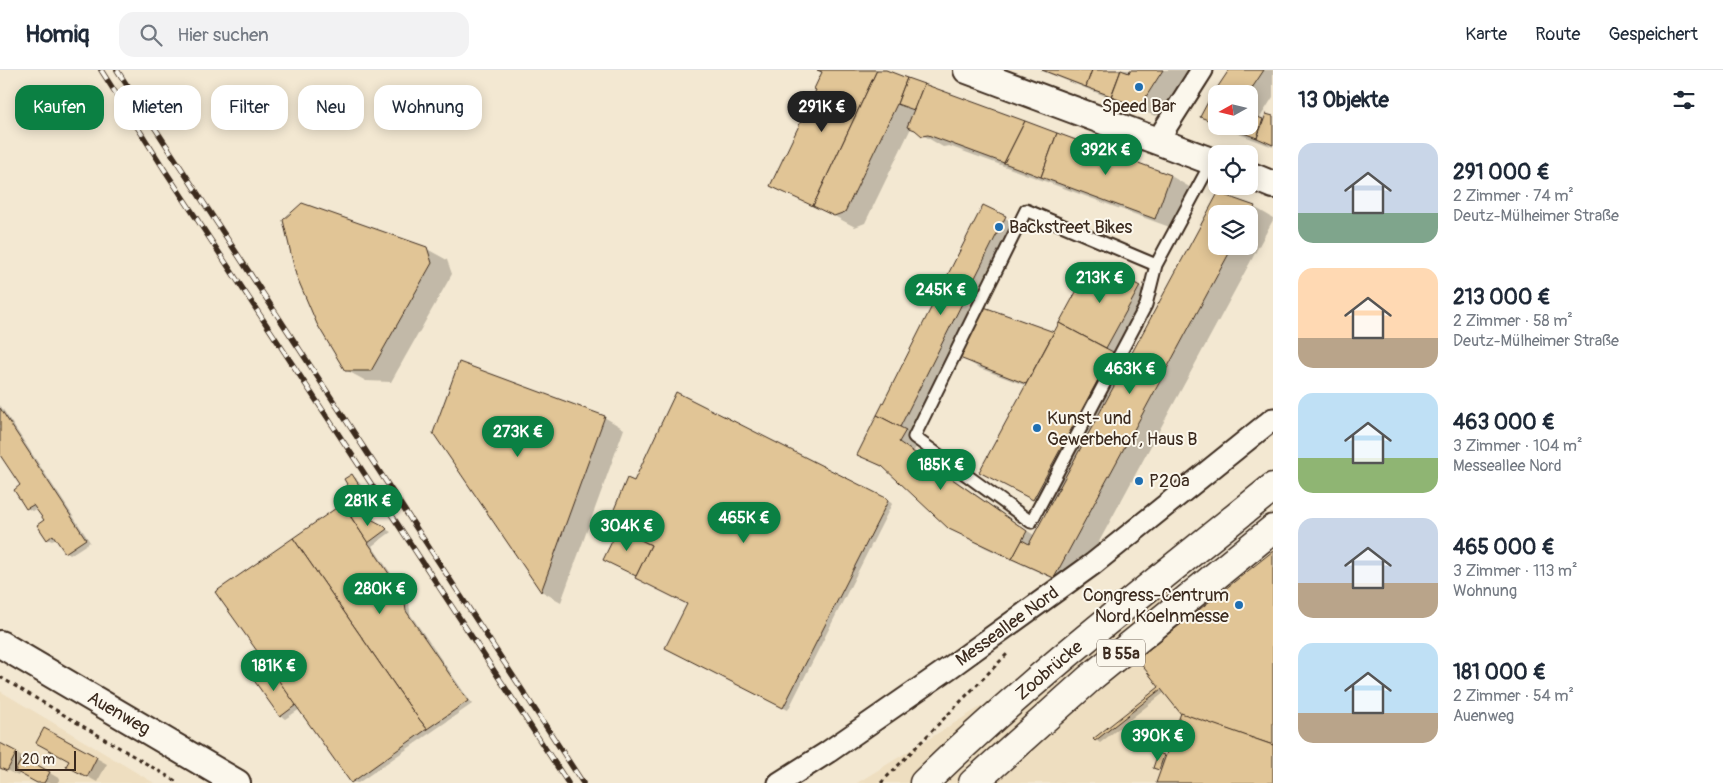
<!DOCTYPE html>
<html lang="de">
<meta charset="utf-8">
<style>
:root{--surface:#fff;--page:#f2f2f3;--text:#1f2937;--muted:#747a83;--line:#e0e1e3;--accent:#0b8043}
body{margin:0;font-family:Pangolin,sans-serif;background:var(--page);color:var(--text);height:100vh;display:flex;flex-direction:column;font-size:19px;white-space:nowrap}
*{box-sizing:border-box;margin:0}
p{font-size:16px;color:var(--muted)}
.icon{flex:none;width:28px;height:28px;fill:none;stroke:currentColor;stroke-width:2;stroke-linecap:round;stroke-linejoin:round}
.map{position:relative;flex:1;overflow:hidden}
.side{display:flex;flex-direction:column;background:var(--surface);width:450px}
.side>*{flex:none}
.top-card{position:absolute;left:15px;top:15px;width:475px;height:45px;display:flex;gap:10px}
.needle{width:32px;rotate:262deg}
.controls{position:absolute;left:1208px;top:15px;display:grid;gap:10px}
.controls a{display:grid;place-items:center;width:50px;height:50px;border-radius:10px;background:var(--surface);box-shadow:0 2px 12px #0003;font-size:25px}
.scale{position:absolute;left:15px;bottom:12px;width:61px;box-sizing:border-box;padding-left:5px;border:2px solid #3b2a1e;border-top:0;font-size:14px;line-height:18px;white-space:nowrap;color:#3b2a1e;-webkit-text-stroke:4px #fbf7ec;paint-order:stroke}
.price{position:absolute;translate:-50% -42px;padding:0 11px;border-radius:18px;background:var(--accent);color:#fff;font-size:16px;line-height:32px;filter:drop-shadow(0 1px 2px #0008)}
.price::after{content:'';position:absolute;left:50%;top:30px;width:15px;height:11px;margin-left:-8px;background:inherit;clip-path:polygon(0 0,100% 0,50% 100%)}
.price.current{background:#222;color:#fff}
ul{padding:0;list-style:none}
li{display:flex;align-items:center;gap:15px;height:125px;padding:0 25px}
li span{display:grid;place-items:center;flex:none;width:140px;height:100px;border-radius:15px;color:#555}
li>.icon{margin-inline-start:auto}
span .icon{width:60px;height:60px;fill:#fffc;stroke-width:1}
li b{font-size:21px}
h2{display:flex;justify-content:space-between;align-items:center;height:60px;padding:0 25px;font-size:21px}
.tag{padding:0 18px;border-radius:15px;background:var(--surface);box-shadow:0 2px 12px #0003;font-size:18px;line-height:45px}
.tag.current{background:var(--accent);color:#fff}
header{display:flex;align-items:center;gap:30px;box-sizing:border-box;height:70px;padding:0 25px;background:var(--surface);border-bottom:1px solid var(--line)}
header strong{font-size:24px}
nav{display:flex;gap:28px;margin-inline-start:auto;font-size:18px}
.search{width:350px;height:45px;background:var(--page);display:flex;align-items:center;gap:12px;box-sizing:border-box;padding:0 18px;border-radius:15px;color:var(--muted);font-size:19px}
main{display:flex;flex:1;min-height:0}
.map>svg:first-child{display:block}
.built{fill:#eedec0}
.shadow{fill:#0003;fill-rule:evenodd}
.building{fill:#e1c596;stroke:#3b2a1e}
.lines{fill:none;stroke-linecap:round;stroke-linejoin:round}
.service-casing{stroke:#3b2a1e;stroke-width:15}
.minor-casing{stroke:#3b2a1e;stroke-width:25}
.tertiary-casing{stroke:#3b2a1e;stroke-width:30}
.trunk-casing{stroke:#3b2a1e;stroke-width:31}
.path{stroke:#3b2a1e;stroke-width:3;stroke-dasharray:4 4;stroke-linecap:butt}
.service{stroke:#fbf7ec;stroke-width:11}
.minor{stroke:#fbf7ec;stroke-width:21}
.tertiary{stroke:#fbf7ec;stroke-width:26}
.trunk{stroke:#fbf7ec;stroke-width:28}
.rail-casing{stroke:#3b2a1e;stroke-width:5.5}
.rail{stroke:#fbf7ec;stroke-width:4;stroke-dasharray:11;stroke-linecap:butt}
.poi-dot{fill:#1f6fb2;stroke:#fbf7ec;stroke-width:2}
.labels{text-anchor:middle;stroke-width:4;stroke-linejoin:round;paint-order:stroke}
.shield{fill:#fbf7ec;stroke:#75685c;stroke-width:1}
.shield-label{font-size:16px;font-weight:bold;fill:#3b2a1e}
.poi-label{font-size:18px;fill:#3b2a1e;stroke:#fbf7ec;text-anchor:start}
.street-label{font-size:18px;fill:#3b2a1e;stroke:#fbf7ec}
</style>
<header>
<strong>Homiq</strong>
<div class="search"><svg class="icon" aria-label="search" viewBox="0 0 24 24"><circle cx="10" cy="10" r="6"/><path d="M15 15l6 6"/></svg>Hier suchen</div>
<nav><a>Karte</a><a>Route</a><a>Gespeichert</a></nav>
</header>
<main>
<div class="map">
<svg width="1273" height="713" viewBox="0 0 1273 713">
<rect width="100%" height="100%" fill="#f3e8d2"/>
<filter id="ink" filterUnits="userSpaceOnUse"><feTurbulence type="fractalNoise" baseFrequency=".02" numOctaves="2"/><feDisplacementMap in="SourceGraphic" scale="10" xChannelSelector="R" yChannelSelector="G"/><feConvolveMatrix kernelMatrix="1 2 1 2 8 2 1 2 1" color-interpolation-filters="sRGB"/></filter>
<g filter="url(#ink)">
<!-- built -->
<g class="built">
<path d="M1273,461V713H857L1114,555Z"/>
<path d="M0,621L154,713H0Z"/>
</g>
<!-- shadow -->
<g class="shadow">
<path d="M819,0H883L1171,106L1191,118L1175,159L949,76L943,77L911,58L865,153L855,157L819,138L817,20L823,2Z"/>
<path d="M1040,0H1128L1131,2L1132,0H1190L1162,44L1155,46Z"/>
<path d="M1230,0H1273V27L1259,49L1264,51L1267,46L1273,48V77L1218,56H1249V24H1216V55L1202,47Z"/>
<path d="M1219,124L1254,137L1273,148V150L1074,518L986,478L949,458L886,399L859,384L983,136L1025,159L985,238L1055,264L1094,192L1155,226L1121,288L1128,293ZM1216,144H1249V176H1216ZM961,287L979,298L1027,316L996,410L1050,438L1035,466L914,381Z"/>
<path d="M427,179L447,190L452,204L391,312L366,311L346,300Z"/>
<path d="M0,335L90,472L70,485L66,482L57,469L52,471L47,469L45,451L37,438L32,441L27,438L22,416L0,382Z"/>
<path d="M604,347L624,359L561,532L541,521L434,362Z"/>
<path d="M352,406L356,408L363,418L357,422L352,420Z"/>
<path d="M628,409L635,413L885,429L890,432L892,434L788,640L671,580L689,534L605,489L620,459L609,453Z"/>
<path d="M342,436L347,438L353,447L358,443L391,462L372,476L409,530L410,544L472,634L358,713L352,712L300,639L285,649L281,646L271,597Z"/>
<path d="M1273,482V713H1158L1162,701L1155,697L1163,687L1167,688L1183,643L1165,622L1100,673L1096,670L1161,617L1139,590Z"/>
<path d="M45,659L107,694L97,712L68,696L71,691Z"/>
<path d="M0,674L60,709L57,713H39L20,702L18,706L0,697Z"/>
</g>
<!-- building -->
<g class="building">
<path d="M817,0H877L813,136L770,116L816,20L814,19L822,2Z"/>
<path d="M877,0H886L907,8L897,34L845,142L834,146L813,136Z"/>
<path d="M1042,0H1092L1086,17Z"/>
<path d="M1092,0H1121L1111,26L1086,17Z"/>
<path d="M1121,0L1129,3L1130,0H1163L1142,33L1134,35L1111,27Z"/>
<path d="M1229,0H1264L1248,24H1216V35L1209,30Z"/>
<path d="M907,8L924,14L914,40L897,34Z"/>
<path d="M924,14L1025,51L1004,93L928,65L922,66L915,60L907,57Z"/>
<path d="M1209,30L1216,35V53L1200,47Z"/>
<path d="M1249,44L1263,49L1257,68L1224,56H1249Z"/>
<path d="M1266,44L1273,46V75L1257,68Z"/>
<path d="M1025,51L1057,63L1041,107L1004,93Z"/>
<path d="M1057,63L1171,105L1155,149L1041,107Z"/>
<path d="M1218,123L1255,136L1249,147V144H1216V176H1233L1054,508L1012,489L1022,470L1029,474Z"/>
<path d="M302,133L427,177L432,193L371,301H345L317,254L296,205L283,150Z"/>
<path d="M983,135L1006,146L900,357L877,345Z"/>
<path d="M1093,191L1140,216L1106,278L1059,253Z"/>
<path d="M984,237L1054,262L1026,314L957,287Z"/>
<path d="M1059,253L1113,282L1033,430L979,402Z"/>
<path d="M459,292L605,346L541,522L433,363Z"/>
<path d="M676,322L886,428L888,431L783,638L665,578L687,534L635,508L651,475L608,454L627,408L634,411Z"/>
<path d="M0,338L86,469L65,483L53,465L47,470L37,455L44,450L33,435L26,439L14,420L20,415L0,385Z"/>
<path d="M877,345L906,360L899,372L1027,461L1012,489L949,459L882,396L857,385Z"/>
<path d="M352,404L359,415L351,421L344,409Z"/>
<path d="M342,434L404,526L406,541L468,631L427,659L412,640L293,468Z"/>
<path d="M358,442L384,456L387,459L368,473L351,447Z"/>
<path d="M618,459L651,475L636,506L603,490Z"/>
<path d="M293,468L412,640L427,659L351,713L215,522Z"/>
<path d="M1273,481V675L1181,644L1161,619L1095,671L1093,669L1159,617L1137,589Z"/>
<path d="M269,597L296,635L280,647L253,609Z"/>
<path d="M1181,643L1273,675V713H1156Z"/>
<path d="M44,658L97,687L87,707L66,696L69,691L36,673Z"/>
<path d="M0,673L17,682L7,701L0,698Z"/>
<path d="M1158,683L1164,685L1159,700L1153,698Z"/>
<path d="M23,687L50,702L44,713H37L15,701Z"/>
</g>
<g class="lines">
<defs>
<path id="service" d="M1156,195L1026,140L914,367L1031,452L1146,235L1156,195L1212,91"/>
<g id="minor">
<path d="M1157,71L1202,0"/>
<path d="M779,713L828,682L952,596L1093,494L1273,349"/>
</g>
<g id="tertiary">
<path d="M967,0L1216,93"/>
<path d="M1249,105L1273,115"/>
<path d="M0,574L237,713"/>
</g>
<g id="trunk">
<path d="M924,713C1033,606 1155,513 1273,417"/>
<path d="M973,713L1090,608L1273,459"/>
</g>
</defs>
<!-- service casing -->
<use href="#service" class="service-casing"/>
<!-- minor casing -->
<use href="#minor" class="minor-casing"/>
<!-- tertiary casing -->
<use href="#tertiary" class="tertiary-casing"/>
<!-- trunk casing -->
<use href="#trunk" class="trunk-casing"/>
<!-- path -->
<g class="path">
<path d="M0,607L179,713"/>
<path d="M881,713L1007,584"/>
</g>
<!-- service -->
<use href="#service" class="service"/>
<!-- minor -->
<use href="#minor" class="minor"/>
<!-- tertiary -->
<use href="#tertiary" class="tertiary"/>
<!-- trunk -->
<use href="#trunk" class="trunk"/>
<defs>
<g id="rail">
<path d="M101,0L164,99L568,713"/>
<path d="M117,0L583,713"/>
</g>
</defs>
<!-- rail casing -->
<use href="#rail" class="rail-casing"/>
<!-- rail -->
<use href="#rail" class="rail"/>
</g>
</g>
<!-- markers -->
<g class="poi-dot">
<circle cx="1139" cy="17" r="5"/>
<circle cx="999" cy="157" r="5"/>
<circle cx="1037" cy="358" r="5"/>
<circle cx="1139" cy="411" r="5"/>
<circle cx="1239" cy="535" r="5"/>
</g>
<g class="labels">
<!-- shield labels -->
<rect class="shield" x="1097" y="569.5" width="48" height="27" rx="4"/>
<g class="shield-label">
<text x="1121" y="589">B 55a</text>
</g>
<!-- poi labels -->
<g class="poi-label">
<text x="1139" y="42" text-anchor="middle">Speed Bar</text>
<text x="1009" y="163">Backstreet Bikes</text>
<text x="1047" y="354">Kunst- und<tspan x="1047" dy="21">Gewerbehof, Haus B</tspan></text>
<text x="1149" y="417">P20a</text>
<text x="1229" y="531" text-anchor="end">Congress-Centrum<tspan x="1229" dy="21">Nord Koelnmesse</tspan></text>
</g>
<!-- street labels -->
<g class="street-label">
<text transform="translate(1007 556) rotate(-36)" y="6">Messeallee Nord</text>
<text transform="translate(1049 600) rotate(-40)" y="6">Zoobrücke</text>
<text transform="translate(119 643) rotate(30)" y="6">Auenweg</text>
</g>
</g>
</svg>
<div class="controls">
<a><svg class="needle" viewBox="-14 -14 28 28"><path d="M0-13l5 13h-10z" fill="#e53935"/><path d="M0 13l5-13h-10z" fill="#747a83"/></svg></a>
<a><svg class="icon" aria-label="locate" viewBox="0 0 24 24"><circle cx="12" cy="12" r="6"/><path d="M12 2v4M12 18v4M2 12h4M18 12h4"/></svg></a>
<a><svg class="icon" aria-label="layers" viewBox="0 0 24 24"><path d="M12 4l9 5-9 5-9-5zM3 14l9 5 9-5"/></svg></a>
</div>
<div class="scale">20 m</div>
<b class="price current" style="left:822px;top:63px">291K €</b>
<b class="price" style="left:1106px;top:106px">392K €</b>
<b class="price" style="left:1100px;top:234px">213K €</b>
<b class="price" style="left:941px;top:246px">245K €</b>
<b class="price" style="left:1130px;top:325px">463K €</b>
<b class="price" style="left:518px;top:388px">273K €</b>
<b class="price" style="left:941px;top:421px">185K €</b>
<b class="price" style="left:368px;top:457px">281K €</b>
<b class="price" style="left:744px;top:474px">465K €</b>
<b class="price" style="left:627px;top:482px">304K €</b>
<b class="price" style="left:380px;top:545px">280K €</b>
<b class="price" style="left:274px;top:622px">181K €</b>
<b class="price" style="left:1158px;top:692px">390K €</b>
<div class="top-card">
<a class="tag current">Kaufen</a>
<a class="tag">Mieten</a>
<a class="tag">Filter</a>
<a class="tag">Neu</a>
<a class="tag">Wohnung</a>
</div>
</div>
<section class="side">
<h2>13 Objekte<svg class="icon" aria-label="filters" viewBox="0 0 24 24"><path d="M4 7h16M4 17h16"/><circle cx="9" cy="7" r="2"/><circle cx="15" cy="17" r="2"/></svg></h2>
<ul>
<li><span style="background:linear-gradient(#c9d6e8 70%,#7fa58c 0)"><svg class="icon" aria-label="home" viewBox="0 0 24 24"><path d="M3 11l9-7 9 7M6 9v11h12V9"/></svg></span><div><b>291 000 €</b><p>2 Zimmer · 74 m²</p><p>Deutz-Mülheimer Straße</p></div></li>
<li><span style="background:linear-gradient(#ffd9b3 70%,#b9a48a 0)"><svg class="icon" aria-label="home" viewBox="0 0 24 24"><path d="M3 11l9-7 9 7M6 9v11h12V9"/></svg></span><div><b>213 000 €</b><p>2 Zimmer · 58 m²</p><p>Deutz-Mülheimer Straße</p></div></li>
<li><span style="background:linear-gradient(#bfe0f5 65%,#8fb573 0)"><svg class="icon" aria-label="home" viewBox="0 0 24 24"><path d="M3 11l9-7 9 7M6 9v11h12V9"/></svg></span><div><b>463 000 €</b><p>3 Zimmer · 104 m²</p><p>Messeallee Nord</p></div></li>
<li><span style="background:linear-gradient(#c9d6e8 65%,#b9a48a 0)"><svg class="icon" aria-label="home" viewBox="0 0 24 24"><path d="M3 11l9-7 9 7M6 9v11h12V9"/></svg></span><div><b>465 000 €</b><p>3 Zimmer · 113 m²</p><p>Wohnung</p></div></li>
<li><span style="background:linear-gradient(#bfe0f5 70%,#b9a48a 0)"><svg class="icon" aria-label="home" viewBox="0 0 24 24"><path d="M3 11l9-7 9 7M6 9v11h12V9"/></svg></span><div><b>181 000 €</b><p>2 Zimmer · 54 m²</p><p>Auenweg</p></div></li>
</ul>
</section>
</main>
